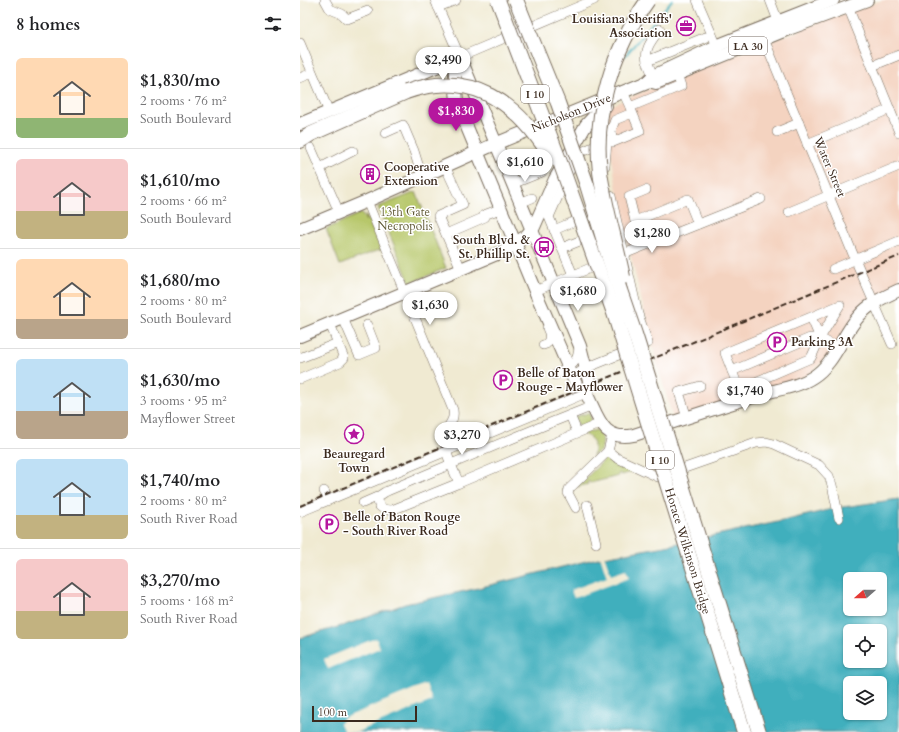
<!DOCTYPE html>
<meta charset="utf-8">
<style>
:root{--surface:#fff;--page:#f2f2f2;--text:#202124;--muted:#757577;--line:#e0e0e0;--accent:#b5179e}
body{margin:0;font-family:Cardo,serif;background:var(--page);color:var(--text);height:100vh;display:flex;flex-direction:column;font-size:15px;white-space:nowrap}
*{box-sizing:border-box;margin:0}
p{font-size:13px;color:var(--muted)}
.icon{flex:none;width:22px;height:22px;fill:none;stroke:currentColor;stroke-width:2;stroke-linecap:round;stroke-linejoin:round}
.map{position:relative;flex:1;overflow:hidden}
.panel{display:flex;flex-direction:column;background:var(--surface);width:300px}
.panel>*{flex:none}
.needle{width:26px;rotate:249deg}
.tools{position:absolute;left:543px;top:572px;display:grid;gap:8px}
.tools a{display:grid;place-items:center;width:44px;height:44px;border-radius:6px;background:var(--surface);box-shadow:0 1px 3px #0004;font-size:20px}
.scale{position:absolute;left:12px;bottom:10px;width:105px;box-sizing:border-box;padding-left:4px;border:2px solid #3b2a1e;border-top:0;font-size:11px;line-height:14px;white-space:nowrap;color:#3b2a1e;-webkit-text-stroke:3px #fff;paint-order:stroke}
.price{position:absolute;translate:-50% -34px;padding:0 9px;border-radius:14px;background:#fff;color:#222;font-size:13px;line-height:26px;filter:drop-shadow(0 1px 2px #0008)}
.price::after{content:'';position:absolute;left:50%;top:24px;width:12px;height:9px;margin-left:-6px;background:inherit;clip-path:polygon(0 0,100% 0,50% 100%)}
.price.selected{background:var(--accent);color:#fff}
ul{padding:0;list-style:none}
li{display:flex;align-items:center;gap:12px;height:100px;padding:0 16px}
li+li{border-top:1px solid var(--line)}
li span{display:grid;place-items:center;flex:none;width:112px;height:80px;border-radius:6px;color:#555}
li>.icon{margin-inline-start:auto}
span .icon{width:48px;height:48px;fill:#fffc;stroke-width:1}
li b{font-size:17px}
h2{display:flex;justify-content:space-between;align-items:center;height:48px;padding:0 16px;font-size:17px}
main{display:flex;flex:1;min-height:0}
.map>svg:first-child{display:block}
.built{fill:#f4d3c0}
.green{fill:#b7c76a;stroke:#797844}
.water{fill:#40afbd;stroke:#3e6c6e;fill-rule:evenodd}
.pier{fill:#f0ead2}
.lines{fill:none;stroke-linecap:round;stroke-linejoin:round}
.stream{stroke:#40afbd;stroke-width:2}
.minor-casing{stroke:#7a6d5d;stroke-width:10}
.major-casing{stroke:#7a6d5d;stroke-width:14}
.highway-casing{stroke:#7a6d5d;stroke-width:16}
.minor{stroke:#fff;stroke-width:9}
.major{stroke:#fff;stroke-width:12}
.highway{stroke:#fff;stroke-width:14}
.rail{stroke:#3b2a1e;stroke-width:2;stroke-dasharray:6 3;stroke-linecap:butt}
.highway-bridge-casing{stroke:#7a6d5d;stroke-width:16;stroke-linecap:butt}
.highway-bridge{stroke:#fff;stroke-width:14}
.labels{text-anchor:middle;stroke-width:3;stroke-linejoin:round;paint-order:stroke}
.shield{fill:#fff;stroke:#766a62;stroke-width:1}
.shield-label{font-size:11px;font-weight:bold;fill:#3b2a1e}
.poi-label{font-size:12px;font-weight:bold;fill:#3b2a1e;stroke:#fff;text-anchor:start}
.street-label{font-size:12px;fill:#3b2a1e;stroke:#fff}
.park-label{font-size:12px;fill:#605935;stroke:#fff}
</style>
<main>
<section class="panel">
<h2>8 homes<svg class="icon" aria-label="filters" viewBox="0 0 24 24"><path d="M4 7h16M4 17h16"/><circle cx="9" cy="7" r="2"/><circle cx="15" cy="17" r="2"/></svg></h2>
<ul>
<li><span style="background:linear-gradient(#ffd9b3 75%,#8fb573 0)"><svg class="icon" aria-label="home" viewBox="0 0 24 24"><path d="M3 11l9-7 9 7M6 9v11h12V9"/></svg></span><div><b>$1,830/mo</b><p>2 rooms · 76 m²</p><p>South Boulevard</p></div></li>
<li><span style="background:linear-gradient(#f6c9c9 65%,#c2b280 0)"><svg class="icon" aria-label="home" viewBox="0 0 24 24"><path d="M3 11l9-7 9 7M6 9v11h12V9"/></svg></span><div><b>$1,610/mo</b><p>2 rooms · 66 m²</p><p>South Boulevard</p></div></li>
<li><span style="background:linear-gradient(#ffd9b3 75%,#b9a48a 0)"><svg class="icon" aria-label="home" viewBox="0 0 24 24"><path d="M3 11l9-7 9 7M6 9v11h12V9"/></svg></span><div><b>$1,680/mo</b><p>2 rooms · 80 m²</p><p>South Boulevard</p></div></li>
<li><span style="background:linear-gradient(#bfe0f5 65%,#b9a48a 0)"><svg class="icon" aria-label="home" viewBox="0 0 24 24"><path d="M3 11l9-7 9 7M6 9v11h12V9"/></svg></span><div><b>$1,630/mo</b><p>3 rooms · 95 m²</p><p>Mayflower Street</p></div></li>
<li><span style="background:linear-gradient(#bfe0f5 70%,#c2b280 0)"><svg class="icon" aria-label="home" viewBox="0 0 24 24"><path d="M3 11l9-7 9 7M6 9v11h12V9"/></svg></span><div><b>$1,740/mo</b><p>2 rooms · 80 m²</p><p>South River Road</p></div></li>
<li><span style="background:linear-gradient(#f6c9c9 65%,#c2b280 0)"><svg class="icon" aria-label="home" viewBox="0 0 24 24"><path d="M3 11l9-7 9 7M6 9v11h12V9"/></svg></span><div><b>$3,270/mo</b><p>5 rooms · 168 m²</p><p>South River Road</p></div></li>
</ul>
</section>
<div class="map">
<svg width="599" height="732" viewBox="0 0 599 732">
<rect width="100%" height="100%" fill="#fff"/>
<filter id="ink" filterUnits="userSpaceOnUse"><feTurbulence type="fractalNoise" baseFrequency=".025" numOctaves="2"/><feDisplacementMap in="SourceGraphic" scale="8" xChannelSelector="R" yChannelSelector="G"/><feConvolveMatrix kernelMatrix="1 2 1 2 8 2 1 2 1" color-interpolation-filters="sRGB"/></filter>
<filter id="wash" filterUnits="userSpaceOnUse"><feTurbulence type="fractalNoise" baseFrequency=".012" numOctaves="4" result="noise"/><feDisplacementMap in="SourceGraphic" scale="16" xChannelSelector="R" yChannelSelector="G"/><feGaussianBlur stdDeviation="0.9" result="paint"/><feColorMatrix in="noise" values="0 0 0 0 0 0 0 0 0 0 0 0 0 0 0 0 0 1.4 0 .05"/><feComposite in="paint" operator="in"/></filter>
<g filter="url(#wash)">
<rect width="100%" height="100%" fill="#f0ead2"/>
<!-- built -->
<path class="built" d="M583,0H599V287L579,296L529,355L507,376L373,419L358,366L322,221L311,153L308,107L335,95L539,15Z"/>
<!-- green -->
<g class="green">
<path d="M116,192L146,268L110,283L78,207Z"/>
<path d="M61,213L66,221L65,215H66L82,250L76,251L40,265L26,229Z"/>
<path d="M288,413L290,415L292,422L291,424L280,428L274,417Z"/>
<path d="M296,430C303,434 304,443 301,450L293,456C295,445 295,438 283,434Z"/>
<path d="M306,458L339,470L321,475L320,473L318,474L319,476L290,483L289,481L287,482L288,484L277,487Z"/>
</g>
<!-- water -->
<path class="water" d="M599,499V732H0V638L45,625L105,604L174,589L298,558L365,546L487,520L536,508ZM550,579H580V609H550ZM550,631H580V661H550ZM550,683H580V713H550Z"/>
<!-- pier -->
<g class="pier">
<path d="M300,555H304L311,575L326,570L329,578L274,598L271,590L307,577Z"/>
<path d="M76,638L80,648L28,669L24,659Z"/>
<path d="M126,684L132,701L57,732H44L40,723L44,718Z"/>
</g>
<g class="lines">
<!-- stream -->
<path class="stream" d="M325,56L372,0"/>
</g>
</g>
<g filter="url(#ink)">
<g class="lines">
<defs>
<g id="minor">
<path d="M25,0L30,9L42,14L47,19L68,11"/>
<path d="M135,0L160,57L294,0"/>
<path d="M397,0L417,46"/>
<path d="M470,0L478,21"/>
<path d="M138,7L156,0"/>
<path d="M548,7L599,132"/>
<path d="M464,39L555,259L592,344"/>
<path d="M0,43L29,112"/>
<path d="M347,61C344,48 353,39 360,29"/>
<path d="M572,66L599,55"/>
<path d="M353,76L347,61L406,37"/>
<path d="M0,78L12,73"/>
<path d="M323,92L330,107L381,86L377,74"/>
<path d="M330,107L340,131L313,142L311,131L315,120L332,113"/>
<path d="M477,132L499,123"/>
<path d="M85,133L103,125L114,151L122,177"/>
<path d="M507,144L590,109"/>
<path d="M11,148L39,212"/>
<path d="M145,166L163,205L138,216L161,269"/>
<path d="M305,166L307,142"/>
<path d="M20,168L53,151"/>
<path d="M212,184L242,172"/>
<path d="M67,201L153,410C155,422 147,425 145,434C141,446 154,471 159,483L92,510C82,510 76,507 79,496L85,492C154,463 223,433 293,406"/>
<path d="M220,203L232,198"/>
<path d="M489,212L599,166"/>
<path d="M335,221L329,197L346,190"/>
<path d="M254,230L299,211"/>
<path d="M146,234L185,217L184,215L200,209"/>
<path d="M345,245L335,221L388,199L398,224"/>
<path d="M262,248L292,236"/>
<path d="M314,258L461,199"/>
<path d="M533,269L599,241"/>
<path d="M273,275L249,217L277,154L313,138"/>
<path d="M236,298L235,291L300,264"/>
<path d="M511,317L520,338L511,358L439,389L425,353L540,305L520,338L538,348"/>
<path d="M43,318L59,355L76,348L67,325"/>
<path d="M243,345L246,344C251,339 250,334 247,328"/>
<path d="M0,358L38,343"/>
<path d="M432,371L510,338H520"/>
<path d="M255,375C269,367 278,365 279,347"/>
<path d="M0,379L40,362L44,358L30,324"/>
<path d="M274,380L277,374L286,368L348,343L338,314L311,196"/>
<path d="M270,415L277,432"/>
<path d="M387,418L379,392L400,386"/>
<path d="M308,451L317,458L358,477L362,476L456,443L466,442L474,444L519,465L529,476L532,485L539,518"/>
<path d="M159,483L301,423"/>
<path d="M24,491L29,500"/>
<path d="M63,503L79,496"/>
<path d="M287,505L296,543"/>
<path d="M276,508L268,493L269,489L308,451L312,435"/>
<path d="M0,512L286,393"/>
</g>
<g id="major">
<path d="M154,60L157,103L235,291L274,380L279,390L286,393"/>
<path d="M352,82L356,83L491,28L567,0"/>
<path d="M0,124L160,57L280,346L290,385L286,393"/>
<path d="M0,229L67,201L195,144L347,82L353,76L421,44L533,0"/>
<path d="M0,336L204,251L226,236L234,227L255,179L286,125L297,113L306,106"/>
<path d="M286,393C298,415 301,442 334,435C376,421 419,407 462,394C479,389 498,387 513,377C535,363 542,335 559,316C569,304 584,297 599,290"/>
</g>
<path id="highway" d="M0,141L11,134L106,92"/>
</defs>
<!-- minor casing -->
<use href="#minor" class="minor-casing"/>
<!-- major casing -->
<use href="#major" class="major-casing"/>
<!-- highway casing -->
<use href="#highway" class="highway-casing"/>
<!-- minor -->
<use href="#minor" class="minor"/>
<!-- major -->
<use href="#major" class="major"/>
<!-- highway -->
<use href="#highway" class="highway"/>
<!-- rail -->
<path class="rail" d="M0,506L599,256"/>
<defs>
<g id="highway-bridge">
<path d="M198,0L260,162L314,313L444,732"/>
<path d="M216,0L258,103L287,185L310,261L335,334L459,732"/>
<path d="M106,92C172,68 219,104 252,159"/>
<path d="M323,277C316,242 305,208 300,172C293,112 313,49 348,0"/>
</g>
</defs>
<!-- highway-bridge casing -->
<use href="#highway-bridge" class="highway-bridge-casing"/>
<!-- highway-bridge -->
<use href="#highway-bridge" class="highway-bridge"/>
</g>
</g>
<!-- icons -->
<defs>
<symbol id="office-ring" viewBox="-11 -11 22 22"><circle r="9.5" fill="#fff" stroke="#b5179e" stroke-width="1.5"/><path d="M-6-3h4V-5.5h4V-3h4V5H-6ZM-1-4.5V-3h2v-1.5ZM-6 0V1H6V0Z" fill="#b5179e"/></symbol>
<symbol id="building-ring" viewBox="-11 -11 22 22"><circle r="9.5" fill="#fff" stroke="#b5179e" stroke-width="1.5"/><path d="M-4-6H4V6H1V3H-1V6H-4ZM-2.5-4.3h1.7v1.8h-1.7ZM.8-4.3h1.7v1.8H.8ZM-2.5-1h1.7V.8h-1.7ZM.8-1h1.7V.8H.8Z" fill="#b5179e"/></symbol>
<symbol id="bus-ring" viewBox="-11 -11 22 22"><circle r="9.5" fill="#fff" stroke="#b5179e" stroke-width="1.5"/><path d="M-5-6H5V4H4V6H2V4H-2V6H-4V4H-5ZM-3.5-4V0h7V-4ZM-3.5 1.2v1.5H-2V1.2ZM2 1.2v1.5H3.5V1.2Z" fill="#b5179e"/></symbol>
<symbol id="parking-ring" viewBox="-11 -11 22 22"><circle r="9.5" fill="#fff" stroke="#b5179e" stroke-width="1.5"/><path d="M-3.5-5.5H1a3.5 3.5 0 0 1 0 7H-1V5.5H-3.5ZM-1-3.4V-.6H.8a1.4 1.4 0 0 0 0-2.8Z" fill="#b5179e"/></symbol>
<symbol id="sight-ring" viewBox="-11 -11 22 22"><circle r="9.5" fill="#fff" stroke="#b5179e" stroke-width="1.5"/><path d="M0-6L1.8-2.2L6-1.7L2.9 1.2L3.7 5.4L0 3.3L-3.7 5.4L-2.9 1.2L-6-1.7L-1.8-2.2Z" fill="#b5179e"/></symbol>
</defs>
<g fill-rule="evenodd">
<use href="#office-ring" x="375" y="15" width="22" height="22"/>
<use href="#building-ring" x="59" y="163" width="22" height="22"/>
<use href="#bus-ring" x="233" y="236" width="22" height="22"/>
<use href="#parking-ring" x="466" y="331" width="22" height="22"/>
<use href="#parking-ring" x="192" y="369" width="22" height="22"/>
<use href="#sight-ring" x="43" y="423" width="22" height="22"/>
<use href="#parking-ring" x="18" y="513" width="22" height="22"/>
</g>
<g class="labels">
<!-- shield labels -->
<g class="shield">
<rect x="429" y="37" width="38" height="18" rx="3"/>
<rect x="221" y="85" width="28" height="18" rx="3"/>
<rect x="346" y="451" width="28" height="18" rx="3"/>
</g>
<g class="shield-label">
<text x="448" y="50">LA 30</text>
<text x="235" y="98">I 10</text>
<text x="360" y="464">I 10</text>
</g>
<!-- poi labels -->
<g class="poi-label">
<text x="372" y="23" text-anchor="end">Louisiana Sheriffs'<tspan x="372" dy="14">Association</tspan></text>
<text x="84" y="171">Cooperative<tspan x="84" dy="14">Extension</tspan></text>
<text x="230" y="244" text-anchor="end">South Blvd. &amp;<tspan x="230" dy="14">St. Phillip St.</tspan></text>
<text x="491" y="346">Parking 3A</text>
<text x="217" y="377">Belle of Baton<tspan x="217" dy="14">Rouge - Mayflower</tspan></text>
<text x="54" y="458" text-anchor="middle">Beauregard<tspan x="54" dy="14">Town</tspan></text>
<text x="43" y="521">Belle of Baton Rouge<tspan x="43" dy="14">- South River Road</tspan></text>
</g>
<!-- street labels -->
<g class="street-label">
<text transform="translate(271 113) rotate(-22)" y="4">Nicholson Drive</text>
<text transform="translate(530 167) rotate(67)" y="4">Water Street</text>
<text transform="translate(388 551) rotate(73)" y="4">Horace Wilkinson Bridge</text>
</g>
<!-- park labels -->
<g class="park-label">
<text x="105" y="216">13th Gate<tspan x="105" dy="14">Necropolis</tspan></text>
</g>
</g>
</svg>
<div class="tools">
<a><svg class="needle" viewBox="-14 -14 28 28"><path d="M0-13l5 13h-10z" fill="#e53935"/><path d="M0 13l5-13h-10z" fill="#757577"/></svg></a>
<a><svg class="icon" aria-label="locate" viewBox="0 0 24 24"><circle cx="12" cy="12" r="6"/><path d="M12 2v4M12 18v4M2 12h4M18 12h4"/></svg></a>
<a><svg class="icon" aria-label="layers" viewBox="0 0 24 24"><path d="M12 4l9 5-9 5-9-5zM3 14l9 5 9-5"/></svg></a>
</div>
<div class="scale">100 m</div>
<b class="price" style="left:143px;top:81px">$2,490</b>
<b class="price selected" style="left:156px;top:132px">$1,830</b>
<b class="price" style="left:225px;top:183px">$1,610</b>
<b class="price" style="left:352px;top:254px">$1,280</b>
<b class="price" style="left:278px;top:312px">$1,680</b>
<b class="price" style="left:130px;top:326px">$1,630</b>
<b class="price" style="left:445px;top:412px">$1,740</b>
<b class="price" style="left:162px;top:456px">$3,270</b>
</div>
</main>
